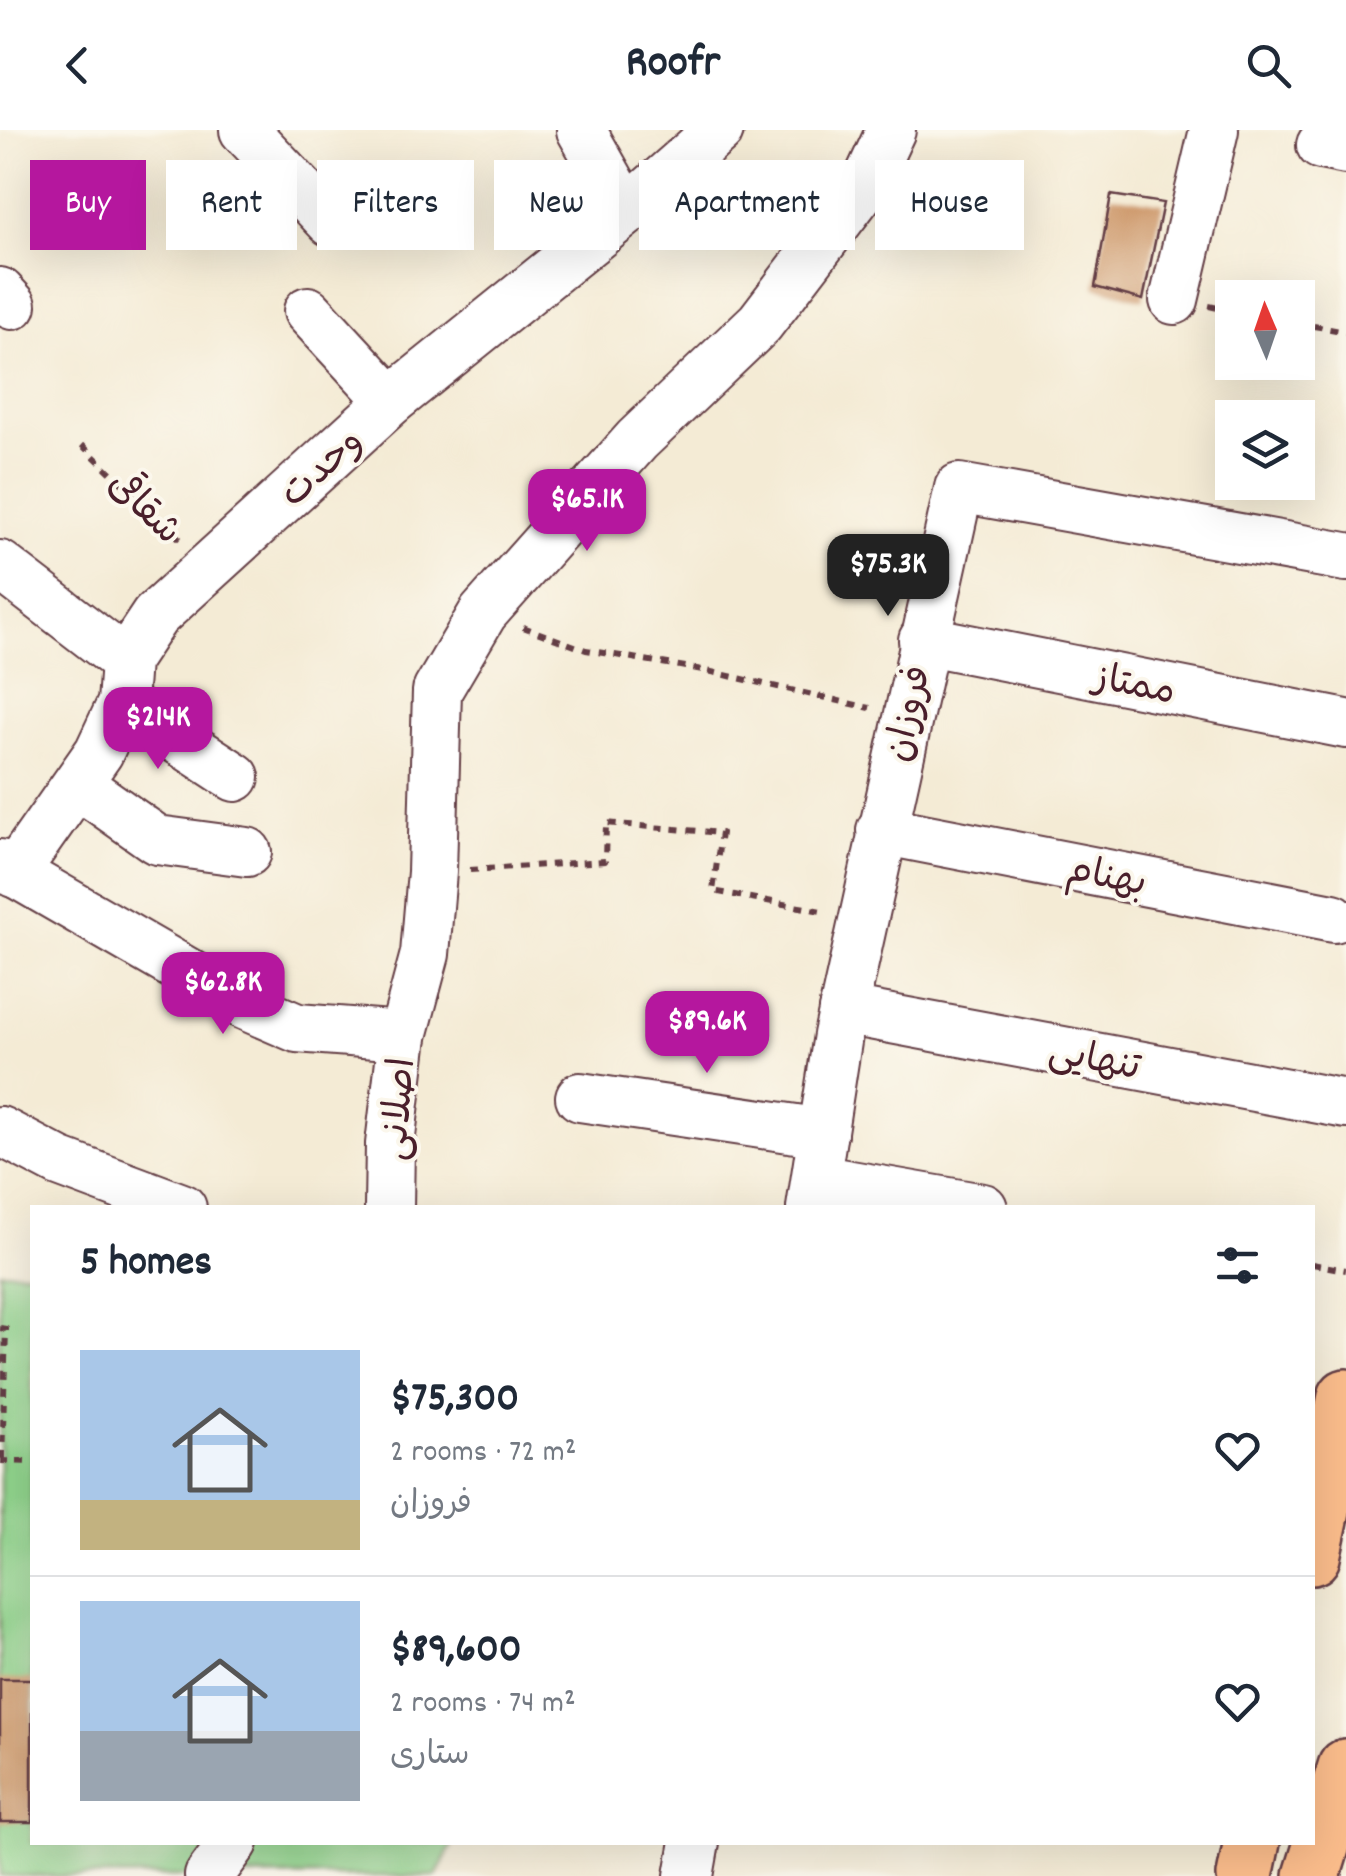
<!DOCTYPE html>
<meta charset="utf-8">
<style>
:root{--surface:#fff;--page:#f6f6f7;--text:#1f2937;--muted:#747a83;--line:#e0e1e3;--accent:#b5179e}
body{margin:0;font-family:Dekko,"Playpen Sans Arabic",sans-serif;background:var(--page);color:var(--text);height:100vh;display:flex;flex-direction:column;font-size:38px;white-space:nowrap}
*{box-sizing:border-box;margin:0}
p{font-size:32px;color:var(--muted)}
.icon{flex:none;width:55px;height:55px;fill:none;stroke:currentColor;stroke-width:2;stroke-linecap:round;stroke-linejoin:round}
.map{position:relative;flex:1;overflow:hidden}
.drawer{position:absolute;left:30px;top:1075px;width:1285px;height:640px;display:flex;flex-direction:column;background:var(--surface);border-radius:0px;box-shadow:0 10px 40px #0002}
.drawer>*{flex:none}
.guide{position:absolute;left:30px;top:30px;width:1288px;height:90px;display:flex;gap:20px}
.needle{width:65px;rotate:358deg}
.fabs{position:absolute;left:1215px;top:150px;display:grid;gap:20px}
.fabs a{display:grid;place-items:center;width:100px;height:100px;border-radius:0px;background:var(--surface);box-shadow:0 10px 40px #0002;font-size:50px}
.price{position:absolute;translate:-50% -85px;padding:0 22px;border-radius:20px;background:var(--accent);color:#fff;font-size:32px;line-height:65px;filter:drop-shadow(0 2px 5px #0008)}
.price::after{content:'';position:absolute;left:50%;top:60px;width:30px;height:22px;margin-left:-15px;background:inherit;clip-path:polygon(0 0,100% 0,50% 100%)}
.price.current{background:#222;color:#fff}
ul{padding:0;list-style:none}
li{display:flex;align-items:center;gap:30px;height:250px;padding:0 50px}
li+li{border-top:2px solid var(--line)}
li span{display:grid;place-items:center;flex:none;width:280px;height:200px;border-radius:0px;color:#555}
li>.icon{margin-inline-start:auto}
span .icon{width:120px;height:120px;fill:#fffc;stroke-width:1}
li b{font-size:42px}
h2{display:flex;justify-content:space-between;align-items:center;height:120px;padding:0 50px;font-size:42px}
.tag{padding:0 35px;border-radius:0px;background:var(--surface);box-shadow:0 10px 40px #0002;font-size:35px;line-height:90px}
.tag.current{background:var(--accent);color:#fff}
header{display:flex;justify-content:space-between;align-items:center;height:130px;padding:0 50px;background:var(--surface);font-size:45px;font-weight:800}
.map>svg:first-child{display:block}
.green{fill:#8fd28b;stroke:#6c785b;stroke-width:2.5}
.building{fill:#cd986b}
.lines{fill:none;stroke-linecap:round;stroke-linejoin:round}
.minor-casing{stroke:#643e44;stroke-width:52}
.highway-casing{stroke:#643e44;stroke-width:60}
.path{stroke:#643e44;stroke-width:6;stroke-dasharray:8 8;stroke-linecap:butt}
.minor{stroke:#fff;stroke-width:48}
.highway{stroke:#fabc8b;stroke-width:55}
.labels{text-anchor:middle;stroke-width:8;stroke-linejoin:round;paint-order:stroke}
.street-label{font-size:38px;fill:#4a1f2b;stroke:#fbf7ec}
</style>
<header><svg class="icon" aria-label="back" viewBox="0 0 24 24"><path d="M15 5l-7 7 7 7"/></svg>Roofr<svg class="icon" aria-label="search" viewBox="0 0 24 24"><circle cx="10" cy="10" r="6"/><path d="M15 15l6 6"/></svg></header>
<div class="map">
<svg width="1346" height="1746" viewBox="0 0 1346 1746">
<rect width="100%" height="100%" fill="#fbf7ec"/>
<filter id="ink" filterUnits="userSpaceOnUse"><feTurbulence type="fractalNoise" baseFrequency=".01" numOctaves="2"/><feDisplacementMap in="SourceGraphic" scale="20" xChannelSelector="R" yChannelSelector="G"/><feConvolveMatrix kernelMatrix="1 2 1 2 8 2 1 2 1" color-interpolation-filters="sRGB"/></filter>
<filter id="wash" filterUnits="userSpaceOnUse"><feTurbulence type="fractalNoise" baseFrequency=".0048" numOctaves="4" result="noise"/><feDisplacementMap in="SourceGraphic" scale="40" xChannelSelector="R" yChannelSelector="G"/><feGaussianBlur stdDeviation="2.25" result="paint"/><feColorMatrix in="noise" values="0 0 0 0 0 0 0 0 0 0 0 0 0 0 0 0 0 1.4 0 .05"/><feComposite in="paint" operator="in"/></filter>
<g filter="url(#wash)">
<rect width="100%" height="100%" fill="#f4ebd5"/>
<!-- green -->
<path class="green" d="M0,1141L32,1142V1712L453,1713L436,1746H0Z"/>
<g id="blocks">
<!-- building -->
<g class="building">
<path d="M1111,65L1163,73L1143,170L1095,157Z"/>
<rect x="0" y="1549" width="32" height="143"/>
</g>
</g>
</g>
<g filter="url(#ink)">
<use href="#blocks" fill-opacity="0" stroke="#643e44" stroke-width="2.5"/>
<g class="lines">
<defs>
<g id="minor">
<path d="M244,0L331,92"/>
<path d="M581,0L627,81"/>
<path d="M1321,15L1346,20"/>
<path d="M0,162L12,175"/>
<path d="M1174,170L1214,0"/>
<path d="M308,181L391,271"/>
<path d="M0,435L125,531"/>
<path d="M923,510L1346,594"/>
<path d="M122,573L235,647"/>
<path d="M79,655L157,710L247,722"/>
<path d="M881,700L1333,788"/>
<path d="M0,734L244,875L297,898L403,906L390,1014L389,1078"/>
<path d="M14,743L99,622L122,573L125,531L155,486L391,271L627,81L719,0"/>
<path d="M843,880L1346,974"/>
<path d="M403,906L425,824L432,742L437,561L483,483L637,310L760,193L865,56L891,0"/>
<path d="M580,967L823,1003"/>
<path d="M0,1001L59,1032L182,1078"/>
<path d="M816,1049L983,1078"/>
<path d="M811,1078L838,905L959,358L1346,427"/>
<path d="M209,1746L234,1712"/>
<path d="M689,1746L695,1712"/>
</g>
<g id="highway">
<path d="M1312,1427L1346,1267"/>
<path d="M1245,1746L1252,1712"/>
<path d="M1312,1746L1346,1637"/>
</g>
</defs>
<!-- minor casing -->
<use href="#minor" class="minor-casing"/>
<!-- highway casing -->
<use href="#highway" class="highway-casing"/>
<!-- path -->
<g class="path">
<path d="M1209,176L1232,181"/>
<path d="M1298,193L1346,202"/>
<path d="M82,315L183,412"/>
<path d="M523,497L586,520L703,540L870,578"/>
<path d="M470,740L605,731L606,693L721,703L713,761L827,782"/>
<path d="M1312,1134L1346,1140"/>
<path d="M0,1198L6,1199L2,1331"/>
<path d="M1,1331L32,1332"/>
</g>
<!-- minor -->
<use href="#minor" class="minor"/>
<!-- highway -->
<use href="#highway" class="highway"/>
</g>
</g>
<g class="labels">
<!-- street labels -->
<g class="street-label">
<text transform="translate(320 336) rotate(-42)" y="13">وحدت</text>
<text transform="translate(146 376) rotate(44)" y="13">شقاقی</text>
<text transform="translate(1135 552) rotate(11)" y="13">ممتاز</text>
<text transform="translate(906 583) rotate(-77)" y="13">فروزان</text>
<text transform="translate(1107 744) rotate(11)" y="13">بهنام</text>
<text transform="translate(1095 927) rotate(11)" y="13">تنهایی</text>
<text transform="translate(396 979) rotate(-85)" y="13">اصلانی</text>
</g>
</g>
</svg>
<div class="fabs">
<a><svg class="needle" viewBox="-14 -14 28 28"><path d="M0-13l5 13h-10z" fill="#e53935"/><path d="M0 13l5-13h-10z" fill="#747a83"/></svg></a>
<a><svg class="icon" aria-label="layers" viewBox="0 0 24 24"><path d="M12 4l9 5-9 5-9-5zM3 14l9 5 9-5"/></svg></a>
</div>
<b class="price" style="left:587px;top:424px">$65.1K</b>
<b class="price current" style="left:888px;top:489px">$75.3K</b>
<b class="price" style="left:158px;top:642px">$214K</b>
<b class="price" style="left:223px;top:907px">$62.8K</b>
<b class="price" style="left:707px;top:946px">$89.6K</b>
<div class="guide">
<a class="tag current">Buy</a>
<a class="tag">Rent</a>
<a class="tag">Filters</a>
<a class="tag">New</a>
<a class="tag">Apartment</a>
<a class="tag">House</a>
</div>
<section class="drawer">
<h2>5 homes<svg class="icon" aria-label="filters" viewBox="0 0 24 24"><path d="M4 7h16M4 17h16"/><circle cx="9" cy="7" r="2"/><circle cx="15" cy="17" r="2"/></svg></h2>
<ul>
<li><span style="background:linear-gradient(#a9c7e8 75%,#c2b280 0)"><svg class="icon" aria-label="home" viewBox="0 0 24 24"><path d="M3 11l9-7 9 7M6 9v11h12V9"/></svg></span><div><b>$75,300</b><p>2 rooms · 72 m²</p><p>فروزان</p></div><svg class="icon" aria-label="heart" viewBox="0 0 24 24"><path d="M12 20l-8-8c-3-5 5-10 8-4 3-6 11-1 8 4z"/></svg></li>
<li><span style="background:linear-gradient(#a9c7e8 65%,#9aa5b1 0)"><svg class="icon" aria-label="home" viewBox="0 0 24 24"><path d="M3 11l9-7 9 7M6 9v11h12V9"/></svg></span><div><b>$89,600</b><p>2 rooms · 74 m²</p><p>ستاری</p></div><svg class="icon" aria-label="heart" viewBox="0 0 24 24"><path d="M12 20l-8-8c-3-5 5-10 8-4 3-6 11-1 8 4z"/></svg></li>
</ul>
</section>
</div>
